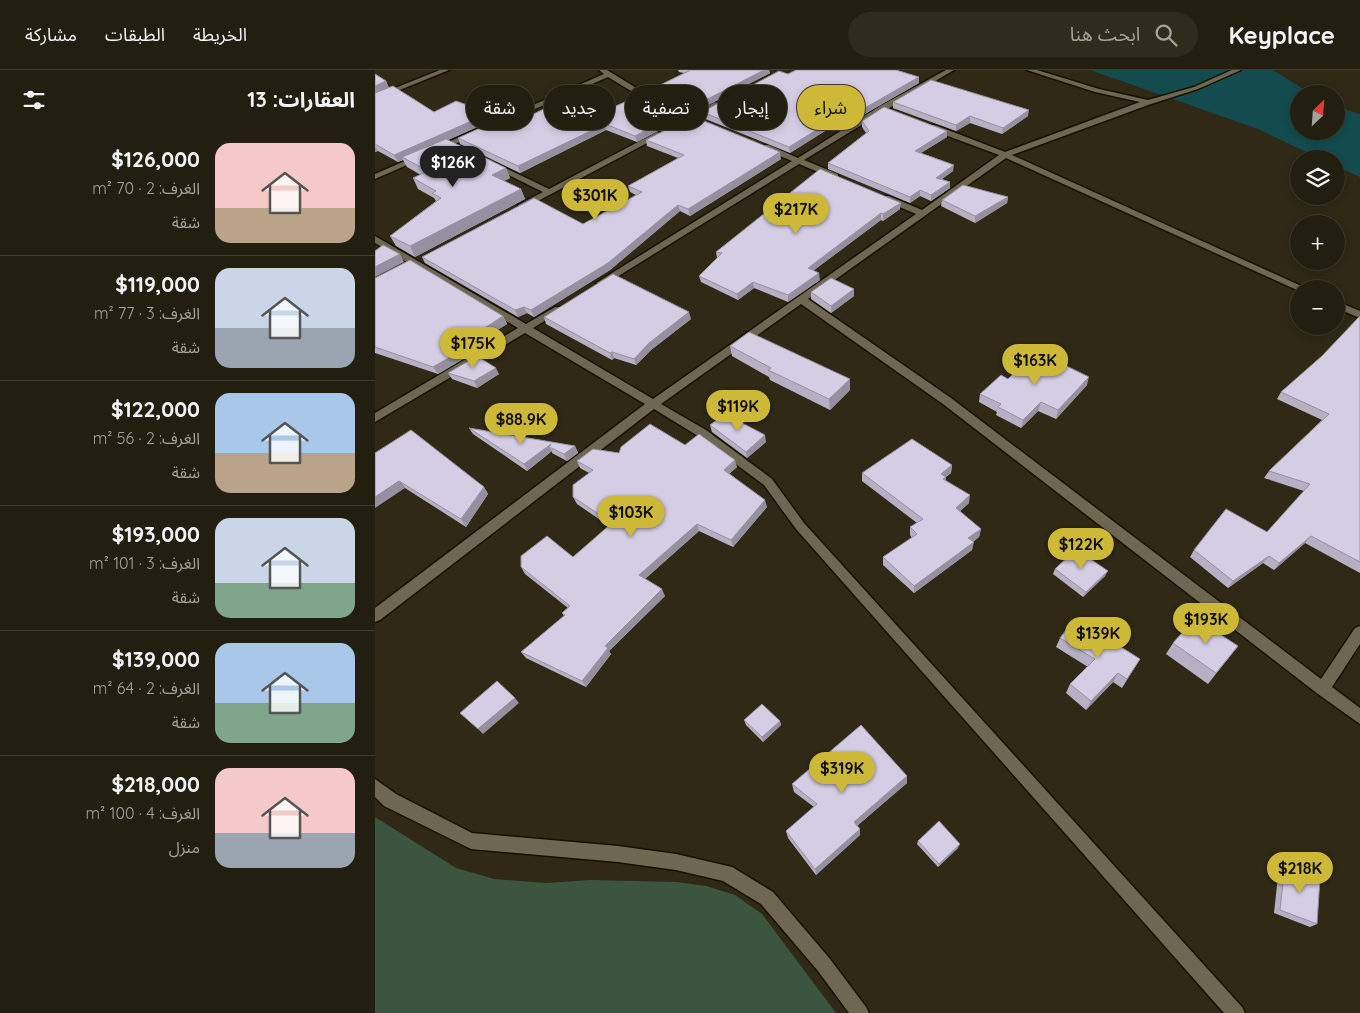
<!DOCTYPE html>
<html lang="ar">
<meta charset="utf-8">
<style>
:root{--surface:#231f10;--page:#2f2c1e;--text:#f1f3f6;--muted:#a3a29f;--line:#403d30;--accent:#ceb837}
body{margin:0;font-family:Quicksand,"Noto Sans Arabic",sans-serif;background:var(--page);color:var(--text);direction:rtl;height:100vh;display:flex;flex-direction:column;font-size:19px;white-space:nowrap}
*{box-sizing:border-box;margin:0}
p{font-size:16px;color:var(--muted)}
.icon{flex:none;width:28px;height:28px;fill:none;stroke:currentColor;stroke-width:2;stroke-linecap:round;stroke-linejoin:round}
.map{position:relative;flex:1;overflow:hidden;direction:ltr}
.drawer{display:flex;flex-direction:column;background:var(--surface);width:375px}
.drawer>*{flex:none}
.hud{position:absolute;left:15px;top:15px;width:475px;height:45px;direction:rtl;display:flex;gap:10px}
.needle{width:32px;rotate:25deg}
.tools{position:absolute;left:915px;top:15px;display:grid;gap:10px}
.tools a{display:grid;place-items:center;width:55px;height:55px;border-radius:50%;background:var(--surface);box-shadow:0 2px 8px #0003,0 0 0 1px var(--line);font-size:25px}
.price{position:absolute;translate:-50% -42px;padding:0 11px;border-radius:18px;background:var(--accent);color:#111;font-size:16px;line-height:32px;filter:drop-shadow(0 1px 2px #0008)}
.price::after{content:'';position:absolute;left:50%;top:30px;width:15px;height:11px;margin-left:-8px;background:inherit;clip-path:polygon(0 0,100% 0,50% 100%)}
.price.on{background:#222;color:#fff}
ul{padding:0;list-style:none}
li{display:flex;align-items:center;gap:15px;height:125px;padding:0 20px}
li+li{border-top:1px solid var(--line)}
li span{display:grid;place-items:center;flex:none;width:140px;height:100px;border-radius:15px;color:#555}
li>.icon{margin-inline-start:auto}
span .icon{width:60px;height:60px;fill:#fffc;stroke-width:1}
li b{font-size:21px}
h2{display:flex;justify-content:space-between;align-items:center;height:60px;padding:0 20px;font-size:21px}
.pill{padding:0 18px;border-radius:22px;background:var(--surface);box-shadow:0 2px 8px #0003,0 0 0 1px var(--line);font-size:18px;line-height:45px}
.pill.on{background:var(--accent);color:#111}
header{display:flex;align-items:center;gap:30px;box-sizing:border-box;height:70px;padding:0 25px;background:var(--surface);border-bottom:1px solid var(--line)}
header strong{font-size:24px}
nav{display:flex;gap:28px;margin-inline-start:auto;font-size:18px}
.search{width:350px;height:45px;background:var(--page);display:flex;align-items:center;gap:12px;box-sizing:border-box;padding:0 18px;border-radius:28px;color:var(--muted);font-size:19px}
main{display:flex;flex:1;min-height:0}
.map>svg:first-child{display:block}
.green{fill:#3c5541}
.water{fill:#134b4f}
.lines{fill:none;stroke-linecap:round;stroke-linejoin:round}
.minor-casing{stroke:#171202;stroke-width:3}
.minor{fill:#6e6752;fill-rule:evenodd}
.wall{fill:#b7b0c4}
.shaded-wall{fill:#9590a0}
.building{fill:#d5cde4;stroke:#9590a0}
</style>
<header>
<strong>Keyplace</strong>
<div class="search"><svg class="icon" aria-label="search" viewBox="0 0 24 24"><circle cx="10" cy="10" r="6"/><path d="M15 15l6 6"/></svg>ابحث هنا</div>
<nav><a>الخريطة</a><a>الطبقات</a><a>مشاركة</a></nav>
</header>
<main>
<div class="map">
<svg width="985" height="943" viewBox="0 0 985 943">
<rect width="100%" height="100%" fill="#2f2916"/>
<!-- green -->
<path class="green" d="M0,747L81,798L119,809L171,813L215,810L302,812L331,816L360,825L387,844L461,943H0Z"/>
<!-- water -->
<path class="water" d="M715,0H898L936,24H924V61H961V37L985,44V107L961,96V89H946L883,59Z"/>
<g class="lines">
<defs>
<g id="minor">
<path d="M65,0H74L0,30V26Z"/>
<path d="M224,0H232L286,33L279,35L233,7L0,109V104L229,4Z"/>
<path d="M571,0H579L511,40L429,90L463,104V108H457L424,94L229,215L226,216L221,213L417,91L388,79V75H394L423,88L505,36Z"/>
<path d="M652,0H662L724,19L773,30L819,17L857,0H866L823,19L776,34L637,85L933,219H924V221L631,88L433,229L576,328L946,609L980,558L985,556V574L957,617L985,638V654L943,624L568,334L426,234L286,334L331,360L397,409L429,453L867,937L870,943H849L421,459L389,415L323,366L279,339L5,550L0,552V538L270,334L150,263L0,352V343L143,258L0,173V166L151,254L180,237H186V241L158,258L278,329L541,144L508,130V126H514L547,140L624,85L554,59V55H560L630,82L765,32L720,22Z"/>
<path d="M340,32L347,34L308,56L301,54Z"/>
<path d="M282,62L289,64L146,140L143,139V135L168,122L113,95L120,93L174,119Z"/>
<path d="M961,231L985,241V248L961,238Z"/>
<path d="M0,709L21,724L97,763L243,776L301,784L357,797L398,822L455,889L491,937L494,943H474L443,901L386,834L348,811L301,800L243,792L96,779L9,736L0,727Z"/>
</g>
</defs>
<!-- minor casing -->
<use href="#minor" class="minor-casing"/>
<!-- minor -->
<use href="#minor" class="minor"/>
</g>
<!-- wall -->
<g class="wall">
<path d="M303,0H394L395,3L318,43L276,26L275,20L309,3L304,2Z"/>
<path d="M0,4L11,11L14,18L59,42L115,43L118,50L73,70L131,98L135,108L129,111L146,119L150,129L40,187L21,176L15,166L61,131L59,128L43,119L38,108L46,105L32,97L28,90L23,92L3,81L0,82Z"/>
<path d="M413,4L544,7V13L481,49L477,44L415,83L328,48L327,42Z"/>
<path d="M518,32L653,46L627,64L595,53L581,61L518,38Z"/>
<path d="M217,47L308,48L262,72L231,60L145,103L85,74L83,68L140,53Z"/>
<path d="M487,51L572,67L546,83L578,101L567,109L575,112V118L556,131L545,126L535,133L453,99V93L491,63L487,57Z"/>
<path d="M271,70L406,89L315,146L305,141L235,200L159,247L152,243L143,247L50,193L47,187L208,154L261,125L255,122L253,116L303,88L272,76Z"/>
<path d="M633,127L632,133L600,153L566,136L567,130Z"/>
<path d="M525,139L508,151L506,150L439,200L445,210L413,232L379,218L363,230L326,212L324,206L342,188L341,182Z"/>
<path d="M0,208L128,246L132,254L92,279L95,285L63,304L0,283Z"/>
<path d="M479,219V226L456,243L436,229V222Z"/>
<path d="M169,247L316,249L276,280L261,295L239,288L237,290L171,254Z"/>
<path d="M985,247V503L930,473L899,500L888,493L853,518L815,487L819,480L892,462L929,421L889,408L894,401L947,350L902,329L906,322L947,286Z"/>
<path d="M355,276L475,309V320L455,340L395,310L394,307L357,286Z"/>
<path d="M73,303L124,304L102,318L77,309Z"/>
<path d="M633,309L712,315L681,349L663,341L646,358L621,345L622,342L604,332L605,324Z"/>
<path d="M335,355L391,372L372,388L337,362Z"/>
<path d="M94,358L200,376L203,383L192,391L177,383V381L152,401L98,364Z"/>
<path d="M310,375L362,397L354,404L392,437L358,477L324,461L270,509L290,526L234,581L236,584L211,617L151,588L146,582L189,546L187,543L193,538L150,504L146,497L198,487L234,456L202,434L198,427L214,403L205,398L202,391L244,383Z"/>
<path d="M0,383L109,417L113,424L91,457L30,418Z"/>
<path d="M577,395L576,403L571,407L570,410L594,433L585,441L606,459L604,467L598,472L597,480L539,523L508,495V487L537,468L535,465V457L542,453L487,411V403Z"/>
<path d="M680,499L730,506L708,527L678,504Z"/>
<path d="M685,568L765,589L747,618L738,612L711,640L691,623L695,614L713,597L681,577Z"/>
<path d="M798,573L863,576L833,614L791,584Z"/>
<path d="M369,650L405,651L406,655L388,672L371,655Z"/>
<path d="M532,706V713L482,756L485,759V765L441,805L413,768L411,761L439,737L419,722L417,714Z"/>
<path d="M543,771L583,778L563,797L542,774Z"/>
<path d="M910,794L942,854L935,857L899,843L904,797Z"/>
</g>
<!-- shaded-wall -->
<g class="shaded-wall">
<path d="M389,0H394L395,3L318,43L317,37Z"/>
<path d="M544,7V13L481,49V43Z"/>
<path d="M11,11L14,18L0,24V16Z"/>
<path d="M477,38V44L415,83L414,77Z"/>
<path d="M654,40L653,46L627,64L628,58Z"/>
<path d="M307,42L308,48L262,72L260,66Z"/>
<path d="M115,43L118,50L30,89L27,87L28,90L23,92L19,85Z"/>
<path d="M595,46V53L581,61V55Z"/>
<path d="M230,54L231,60L145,103L143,96Z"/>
<path d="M572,61V67L539,87L540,81Z"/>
<path d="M0,76L3,81L0,82Z"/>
<path d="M405,82L406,89L315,146L313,139Z"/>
<path d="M579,95L578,101L560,114L561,108Z"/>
<path d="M131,98L135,108L121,115L117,105Z"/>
<path d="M575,112V118L556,131V125Z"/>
<path d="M146,119L150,129L40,187L35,176Z"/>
<path d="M545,120V126L535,133V127Z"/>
<path d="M633,127L632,133L600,153V146Z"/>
<path d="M526,133L525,139L508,151V144Z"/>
<path d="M303,135L305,141L235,200L159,247L156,240Z"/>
<path d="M506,143V150L434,204L433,198Z"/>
<path d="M25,184L29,192L0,207V197Z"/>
<path d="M444,203L445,210L413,232V225Z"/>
<path d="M378,212L379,218L363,230L362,224Z"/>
<path d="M479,219V226L456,243V236Z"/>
<path d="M149,237L152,243L143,247L140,240Z"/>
<path d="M314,242L316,249L276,280L261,295L259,289L274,273Z"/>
<path d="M128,246L132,254L92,279L95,285L63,304L58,297L85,274Z"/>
<path d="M237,282L239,288L237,290L235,283Z"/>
<path d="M121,298L124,304L102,318L99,311Z"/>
<path d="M714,307L712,315L681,349L683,340Z"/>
<path d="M475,309V320L455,340L454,329Z"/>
<path d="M666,332L663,341L646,358L648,350Z"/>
<path d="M390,365L391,372L372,388L371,382Z"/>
<path d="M176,374L174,377L177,381L152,401L149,394Z"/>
<path d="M200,376L203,383L192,391L189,384Z"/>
<path d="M360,390L362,397L350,407L349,400Z"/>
<path d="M577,395L576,403L571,407L570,415L566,404Z"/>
<path d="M24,411L30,418L0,438V427Z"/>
<path d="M109,417L113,424L91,457L86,449Z"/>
<path d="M595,425L594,433L580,446L581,438Z"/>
<path d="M390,430L392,437L358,477L356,470Z"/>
<path d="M322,454L324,461L267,511L264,505Z"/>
<path d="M606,459L604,467L592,476L593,468Z"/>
<path d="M936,466L930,473L899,500L904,493Z"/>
<path d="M599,472L597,480L539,523V516Z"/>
<path d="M894,486L888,493L853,518L858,511Z"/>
<path d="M733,501L730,506L708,527L711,522Z"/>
<path d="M287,519L290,526L234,581L236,584L211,617L207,611L230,576Z"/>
<path d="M743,603L738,612L711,640L716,631Z"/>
<path d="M140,628L144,633L108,664L103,659Z"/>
<path d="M405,651L406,655L388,672L387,667Z"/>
<path d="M532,706V713L479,758V752Z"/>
<path d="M485,759V765L441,805L440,799Z"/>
<path d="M585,774L583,778L563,797L564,794Z"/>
</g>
<!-- building -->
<g class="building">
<path d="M316,0H389L317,37L275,20Z"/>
<path d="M421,0H521L544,7L481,43L477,38L414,77L327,42L404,1L413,4Z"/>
<path d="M0,4L11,11L0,16Z"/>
<path d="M556,10L654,40L628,58L595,46L581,55L518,32Z"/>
<path d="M18,16L59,42L81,31L115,43L19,85L0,74V23Z"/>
<path d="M267,24L307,42L260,66L230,54L143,96L83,68L127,48L140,53L179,34L217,47Z"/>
<path d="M509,37L572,61L540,81L579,95L561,108L575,112L556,125L545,120L535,127L453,93L494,61L487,51Z"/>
<path d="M317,46L405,82L313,139L303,135L233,193L156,240L149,237L140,240L47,187L159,128L208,154L267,122L253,116L309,85L271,70Z"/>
<path d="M71,69L131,98L117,105L146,119L35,176L15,166L66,128L57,123L61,121L38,108L53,101L27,87Z"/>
<path d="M445,99L526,133L508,144L506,143L433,198L444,203L413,225L378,212L362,224L324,206L347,183L341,182Z"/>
<path d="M588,115L633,127L600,146L567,130Z"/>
<path d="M8,175L25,184L0,197V181Z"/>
<path d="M35,190L128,246L85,274L91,278L58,297L0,277V208Z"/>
<path d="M238,204L314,242L274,273L259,289L237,282L235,283L169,247Z"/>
<path d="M456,208L479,219L456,236L436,222Z"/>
<path d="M984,247H985V492L936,466L904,493L894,486L858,511L819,480L851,439L892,462L935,414L894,401L954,344L906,322L947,286Z"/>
<path d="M374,262L475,309L454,329L393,300L396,298L355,276Z"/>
<path d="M661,281L714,307L683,340L666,332L648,350L623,337L626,334L605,324L626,305L633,309Z"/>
<path d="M102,286L121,298L99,311L73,303Z"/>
<path d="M350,344L390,365L371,382L335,355Z"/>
<path d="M275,354L310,375L324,364L360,390L349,400L390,430L356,470L322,454L264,505L287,519L230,576L233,578L207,611L146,582L190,545L187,543L195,536L146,497V486L172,466L198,487L237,453L198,427V415L218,400L202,391L218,379L244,383L246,377Z"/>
<path d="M94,358L200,376L189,384L174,377L176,374L149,394Z"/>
<path d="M36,360L109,417L86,449L24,411L0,427V383Z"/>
<path d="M537,369L577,395L566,404L571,407L568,409L595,425L581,438L606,459L593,468L599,472L539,516L508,487L542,464L535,457L548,449L487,403Z"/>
<path d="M701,479L733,501L711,522L680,499Z"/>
<path d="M700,548L765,589L752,609L743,603L716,631L695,614L720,589L685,568Z"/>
<path d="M820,548L863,576L841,603L798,573Z"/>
<path d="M122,611L140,628L103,659L85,643Z"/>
<path d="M387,634L405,651L387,667L369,650Z"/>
<path d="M486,655L532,706L479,752L485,759L440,799L411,761L442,734L417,714Z"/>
<path d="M564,751L585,774L564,794L543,771Z"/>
<path d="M910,794L945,808L942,854L905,840Z"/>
</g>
</svg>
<div class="tools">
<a><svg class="needle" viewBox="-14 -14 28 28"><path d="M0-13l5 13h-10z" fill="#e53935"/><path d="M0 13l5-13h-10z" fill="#a3a29f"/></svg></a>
<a><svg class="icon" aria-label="layers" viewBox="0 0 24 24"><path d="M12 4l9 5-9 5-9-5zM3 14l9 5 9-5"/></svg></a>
<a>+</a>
<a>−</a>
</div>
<b class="price on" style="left:78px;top:118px">$126K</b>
<b class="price" style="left:220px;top:151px">$301K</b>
<b class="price" style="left:421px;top:165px">$217K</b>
<b class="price" style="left:98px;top:299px">$175K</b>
<b class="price" style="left:660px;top:316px">$163K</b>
<b class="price" style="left:363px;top:362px">$119K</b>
<b class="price" style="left:146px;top:375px">$88.9K</b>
<b class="price" style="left:256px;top:468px">$103K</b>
<b class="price" style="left:706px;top:500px">$122K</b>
<b class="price" style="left:831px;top:575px">$193K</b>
<b class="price" style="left:723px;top:589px">$139K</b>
<b class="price" style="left:467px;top:724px">$319K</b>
<b class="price" style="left:925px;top:824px">$218K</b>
<div class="hud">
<a class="pill on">شراء</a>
<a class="pill">إيجار</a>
<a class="pill">تصفية</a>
<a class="pill">جديد</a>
<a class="pill">شقة</a>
</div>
</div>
<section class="drawer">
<h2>العقارات: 13<svg class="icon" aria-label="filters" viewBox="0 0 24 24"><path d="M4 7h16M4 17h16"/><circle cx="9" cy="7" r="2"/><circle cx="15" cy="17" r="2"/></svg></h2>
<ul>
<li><span style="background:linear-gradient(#f6c9c9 65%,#b9a48a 0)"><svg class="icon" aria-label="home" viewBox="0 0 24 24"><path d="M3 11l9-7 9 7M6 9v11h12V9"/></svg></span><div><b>$126,000</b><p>الغرف: 2 · 70 m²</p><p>شقة</p></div></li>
<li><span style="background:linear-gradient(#c9d6e8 60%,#9aa5b1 0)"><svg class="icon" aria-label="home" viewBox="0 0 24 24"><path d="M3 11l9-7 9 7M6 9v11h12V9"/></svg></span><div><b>$119,000</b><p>الغرف: 3 · 77 m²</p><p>شقة</p></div></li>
<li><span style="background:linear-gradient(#a9c7e8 60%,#b9a48a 0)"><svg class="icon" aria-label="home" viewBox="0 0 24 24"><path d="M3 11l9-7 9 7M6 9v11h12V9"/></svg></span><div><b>$122,000</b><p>الغرف: 2 · 56 m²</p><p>شقة</p></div></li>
<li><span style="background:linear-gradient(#c9d6e8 65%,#7fa58c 0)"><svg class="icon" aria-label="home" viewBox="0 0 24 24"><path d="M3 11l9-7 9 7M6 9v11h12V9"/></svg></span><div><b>$193,000</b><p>الغرف: 3 · 101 m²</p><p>شقة</p></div></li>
<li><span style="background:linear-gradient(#a9c7e8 60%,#7fa58c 0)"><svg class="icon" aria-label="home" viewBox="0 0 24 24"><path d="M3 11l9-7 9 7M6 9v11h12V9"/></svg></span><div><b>$139,000</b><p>الغرف: 2 · 64 m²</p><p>شقة</p></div></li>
<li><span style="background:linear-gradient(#f6c9c9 65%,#9aa5b1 0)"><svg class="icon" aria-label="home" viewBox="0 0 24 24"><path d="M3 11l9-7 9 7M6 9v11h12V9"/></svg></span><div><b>$218,000</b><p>الغرف: 4 · 100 m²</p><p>منزل</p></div></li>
</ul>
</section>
</main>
